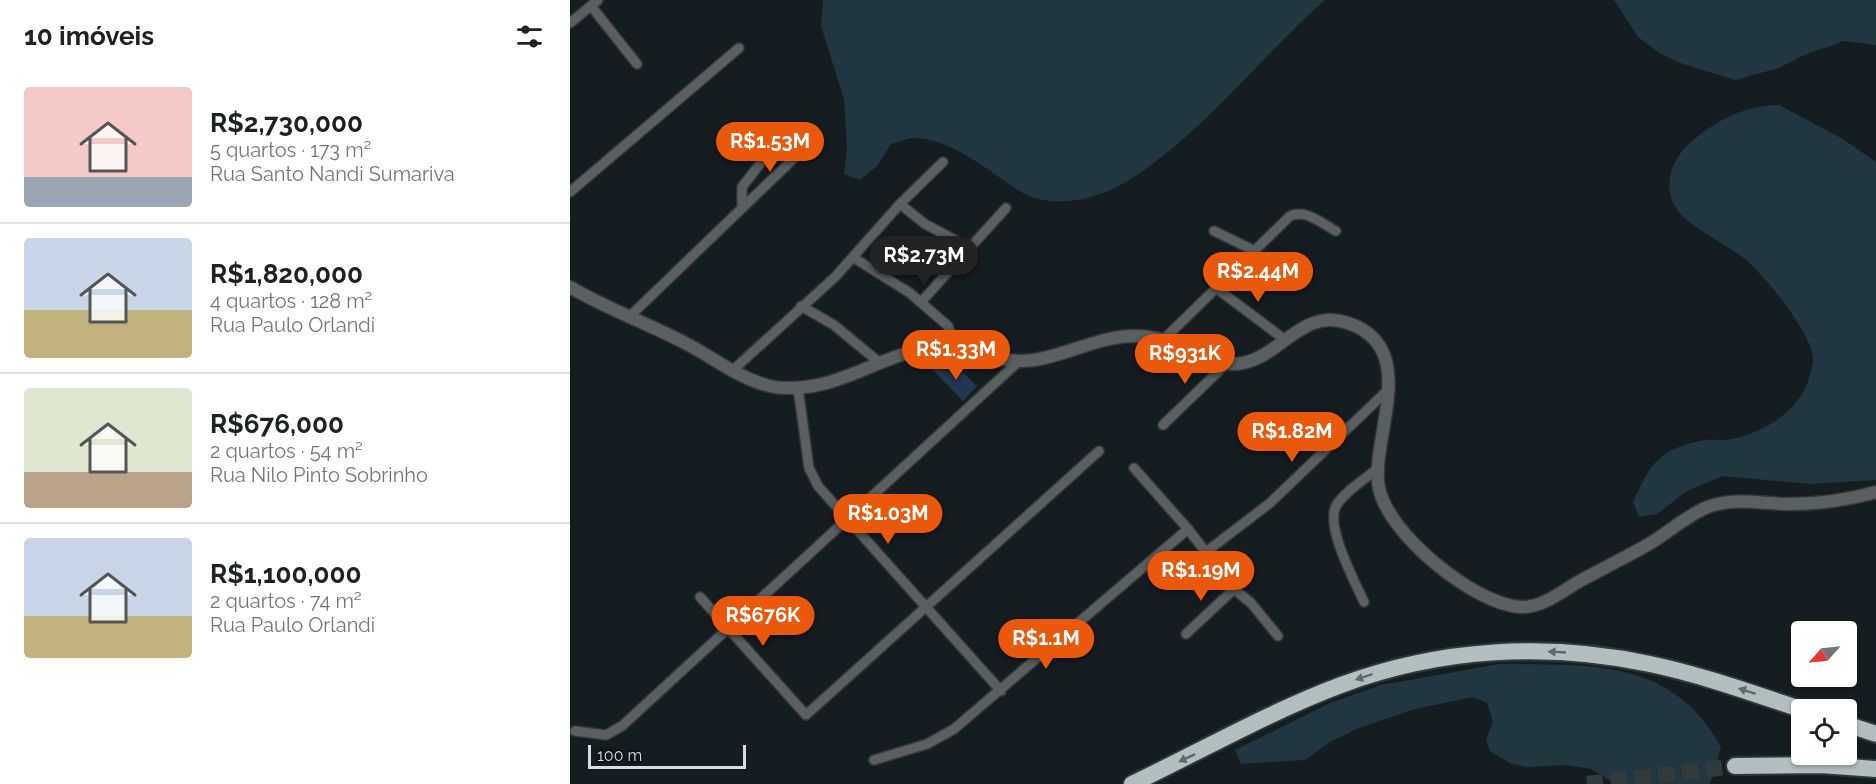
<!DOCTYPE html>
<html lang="pt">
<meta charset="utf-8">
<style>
:root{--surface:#fff;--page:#f2f2f2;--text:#202124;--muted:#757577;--line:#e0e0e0;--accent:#ea580c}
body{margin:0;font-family:Raleway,sans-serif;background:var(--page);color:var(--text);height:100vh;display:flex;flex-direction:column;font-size:22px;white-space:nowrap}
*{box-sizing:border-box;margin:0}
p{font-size:20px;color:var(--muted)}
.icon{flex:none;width:33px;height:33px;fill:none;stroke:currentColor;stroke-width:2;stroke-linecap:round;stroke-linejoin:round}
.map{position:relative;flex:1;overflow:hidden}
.panel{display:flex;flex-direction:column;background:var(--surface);width:570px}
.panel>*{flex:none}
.needle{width:39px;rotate:243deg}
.fabs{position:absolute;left:1221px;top:621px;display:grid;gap:12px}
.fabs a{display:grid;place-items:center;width:66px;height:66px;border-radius:6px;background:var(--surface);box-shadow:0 2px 4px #0004;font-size:30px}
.scale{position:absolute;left:18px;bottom:15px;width:158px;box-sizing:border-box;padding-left:6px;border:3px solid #d7dcde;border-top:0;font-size:16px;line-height:21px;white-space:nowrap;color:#d7dcde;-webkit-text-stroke:4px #0d1417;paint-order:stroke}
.price{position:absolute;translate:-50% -51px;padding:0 14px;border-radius:21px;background:var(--accent);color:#fff;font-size:20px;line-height:39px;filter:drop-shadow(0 2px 3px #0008)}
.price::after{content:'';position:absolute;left:50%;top:36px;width:18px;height:14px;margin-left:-9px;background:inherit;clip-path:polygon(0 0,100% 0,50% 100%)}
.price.selected{background:#222;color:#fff}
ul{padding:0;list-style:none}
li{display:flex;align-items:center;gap:18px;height:150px;padding:0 24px}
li+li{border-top:2px solid var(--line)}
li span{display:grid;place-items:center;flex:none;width:168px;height:120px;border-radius:6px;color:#555}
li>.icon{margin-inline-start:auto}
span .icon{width:72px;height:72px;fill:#fffc;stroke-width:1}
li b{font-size:26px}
h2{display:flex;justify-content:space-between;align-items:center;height:72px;padding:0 24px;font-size:26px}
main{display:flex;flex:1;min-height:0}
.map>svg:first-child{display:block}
.green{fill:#21363f}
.building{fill:#243750}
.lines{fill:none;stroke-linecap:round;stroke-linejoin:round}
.motorway-tunnel{stroke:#333a3c;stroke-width:16;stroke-dasharray:16 8;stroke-linecap:butt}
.minor-casing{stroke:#31383b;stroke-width:12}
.tertiary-casing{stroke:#31383b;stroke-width:15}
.motorway-casing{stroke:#31383b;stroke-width:20}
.minor{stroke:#5b5f5f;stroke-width:9}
.tertiary{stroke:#5b5f5f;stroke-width:12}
.motorway{stroke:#b3bebe;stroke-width:16}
.oneway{fill:#60696a}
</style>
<main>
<section class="panel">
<h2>10 imóveis<svg class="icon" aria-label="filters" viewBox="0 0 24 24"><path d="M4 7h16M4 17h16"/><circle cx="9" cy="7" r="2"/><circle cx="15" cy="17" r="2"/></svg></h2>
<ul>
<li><span style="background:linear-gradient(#f6c9c9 75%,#9aa5b1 0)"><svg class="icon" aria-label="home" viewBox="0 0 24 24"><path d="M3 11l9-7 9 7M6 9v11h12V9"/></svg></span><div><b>R$2,730,000</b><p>5 quartos · 173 m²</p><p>Rua Santo Nandi Sumariva</p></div></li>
<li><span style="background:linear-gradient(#c9d6e8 60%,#c2b280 0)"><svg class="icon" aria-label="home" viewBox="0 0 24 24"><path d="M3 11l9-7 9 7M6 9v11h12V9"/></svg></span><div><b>R$1,820,000</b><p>4 quartos · 128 m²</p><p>Rua Paulo Orlandi</p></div></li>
<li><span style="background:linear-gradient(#dfe7d0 70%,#b9a48a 0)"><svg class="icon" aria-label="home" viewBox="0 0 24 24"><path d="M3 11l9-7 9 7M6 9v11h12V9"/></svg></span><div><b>R$676,000</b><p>2 quartos · 54 m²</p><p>Rua Nilo Pinto Sobrinho</p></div></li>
<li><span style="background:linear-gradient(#c9d6e8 65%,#c2b280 0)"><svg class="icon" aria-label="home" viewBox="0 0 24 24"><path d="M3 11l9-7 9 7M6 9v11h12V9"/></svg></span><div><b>R$1,100,000</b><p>2 quartos · 74 m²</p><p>Rua Paulo Orlandi</p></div></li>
</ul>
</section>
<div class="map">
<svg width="1306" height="784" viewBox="0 0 1306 784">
<rect width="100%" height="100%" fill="#161d20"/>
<!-- green -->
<g class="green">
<path d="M253,0H755C688,59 633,134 556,182C526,200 479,211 448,190C419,171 384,141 348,138C340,137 329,142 321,144L307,166L290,180L274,174L277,149L274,99L251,26Z"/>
<path d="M1044,0H1306V45L1274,41L1232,56L1209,68L1165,80L1110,63L1088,52L1068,37Z"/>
<path d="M1209,105L1273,139L1306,162V480L1240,484L1153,476L1117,491L1087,514L1069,517L1063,502C1070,488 1077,469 1089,459C1099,449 1121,442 1135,440C1144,439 1153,441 1162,439C1192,433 1228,412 1238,381C1240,375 1243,365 1243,359C1243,334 1191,270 1171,256C1155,244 1119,226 1108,211C1090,187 1102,157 1123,140C1151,118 1174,106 1209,105Z"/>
<path d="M930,664C1019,665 1102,657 1151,747L1140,784H1046L1021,769L996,765L956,767L940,763L920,751L916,739L923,722L917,703L903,697L845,709L789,728L760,742L735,760L671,764L665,750L760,703L811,685Z"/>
</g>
<!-- building -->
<path class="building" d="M371,363L380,371L387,367L407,386L393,401L363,370Z"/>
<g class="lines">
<!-- motorway-tunnel -->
<path class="motorway-tunnel" d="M1017,784L1165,766"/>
<defs>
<g id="minor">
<path d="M21,6L67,64"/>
<path d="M0,23L28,0"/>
<path d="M0,192L169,48"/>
<path d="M330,204L355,224L400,248"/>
<path d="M172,208V187L193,160L199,134"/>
<path d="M644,231L683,250"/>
<path d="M284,258L340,293L378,326L385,347"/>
<path d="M646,288L714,339"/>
<path d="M351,302L436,208"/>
<path d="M231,306L264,325L310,363"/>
<path d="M58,318L246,137"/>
<path d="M593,340L720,216C736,209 751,223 766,231"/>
<path d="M163,370L265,277L330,204L373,162"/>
<path d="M228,388L239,468L248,486L431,691"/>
<path d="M593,425L656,364"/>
<path d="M564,468L618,529L664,589L681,603L708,636"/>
<path d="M636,552L700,503L820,388"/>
<path d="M130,597L236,715L529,451"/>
<path d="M794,602C785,582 755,526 766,506C774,492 795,479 807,469"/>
<path d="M616,634L664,589"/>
<path d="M5,731L36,735L52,726L448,362"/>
<path d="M304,760L357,744L384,729L618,529"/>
</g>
<path id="tertiary" d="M0,287C37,309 77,323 115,343C143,357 169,379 200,386C216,390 232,388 248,385C287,377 322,352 362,348C397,344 429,366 464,360C498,355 529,336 565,336C580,336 596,340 611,345C628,351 645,365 663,364C708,364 729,306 778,323C853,348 799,440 809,488C818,534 904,604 950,607C972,608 991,592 1008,582C1032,569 1056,557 1079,544C1097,533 1113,519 1133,509C1161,496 1190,504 1219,504C1249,504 1278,500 1306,492"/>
<g id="motorway">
<path d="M1276,724L1306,734"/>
<path d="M1165,766L1251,765L1306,769"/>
<path d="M562,784C631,751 699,712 771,685C870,648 978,642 1080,664C1132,675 1182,693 1233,710"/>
</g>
</defs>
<!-- minor casing -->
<use href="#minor" class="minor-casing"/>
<!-- tertiary casing -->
<use href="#tertiary" class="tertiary-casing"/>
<!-- motorway casing -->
<use href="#motorway" class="motorway-casing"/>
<!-- minor -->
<use href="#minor" class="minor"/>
<!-- tertiary -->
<use href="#tertiary" class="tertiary"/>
<!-- motorway -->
<use href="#motorway" class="motorway"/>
</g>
<!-- one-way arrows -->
<defs><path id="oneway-solid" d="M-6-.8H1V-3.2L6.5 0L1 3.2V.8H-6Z" transform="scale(1.5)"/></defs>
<g class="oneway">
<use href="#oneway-solid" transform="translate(987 652) rotate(-177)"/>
<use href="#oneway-solid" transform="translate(794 677) rotate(162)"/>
<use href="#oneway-solid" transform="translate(1177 691) rotate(-162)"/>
<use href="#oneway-solid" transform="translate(617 758) rotate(155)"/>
</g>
</svg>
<div class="fabs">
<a><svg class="needle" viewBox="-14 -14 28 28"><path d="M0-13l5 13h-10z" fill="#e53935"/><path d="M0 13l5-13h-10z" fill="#757577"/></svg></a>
<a><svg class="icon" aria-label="locate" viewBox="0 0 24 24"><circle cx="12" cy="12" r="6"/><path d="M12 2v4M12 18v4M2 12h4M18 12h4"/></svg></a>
</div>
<div class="scale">100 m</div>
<b class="price" style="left:200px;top:173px">R$1.53M</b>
<b class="price selected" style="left:354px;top:287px">R$2.73M</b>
<b class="price" style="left:688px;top:303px">R$2.44M</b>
<b class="price" style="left:386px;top:381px">R$1.33M</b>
<b class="price" style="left:615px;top:385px">R$931K</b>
<b class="price" style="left:722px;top:463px">R$1.82M</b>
<b class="price" style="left:318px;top:545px">R$1.03M</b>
<b class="price" style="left:631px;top:602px">R$1.19M</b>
<b class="price" style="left:193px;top:647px">R$676K</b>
<b class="price" style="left:476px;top:670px">R$1.1M</b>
</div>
</main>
